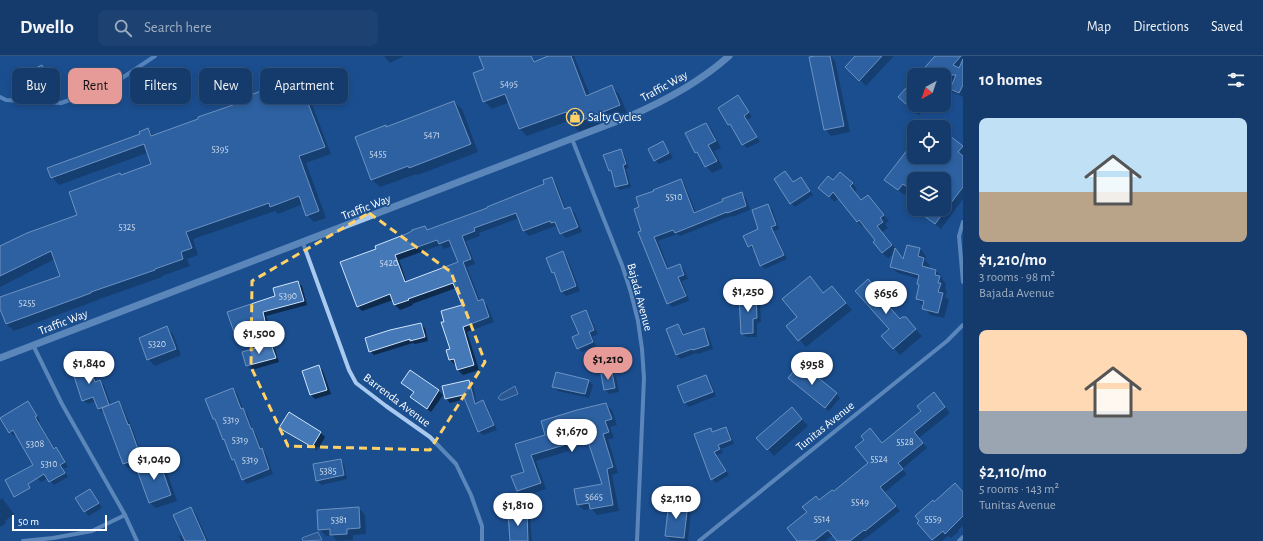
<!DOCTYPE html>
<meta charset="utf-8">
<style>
:root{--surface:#143b6b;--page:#1d4271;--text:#f1f3f6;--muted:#9dadc1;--line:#33557e;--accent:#e69b98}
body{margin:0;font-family:"Alegreya Sans",sans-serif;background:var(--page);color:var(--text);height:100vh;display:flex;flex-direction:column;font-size:15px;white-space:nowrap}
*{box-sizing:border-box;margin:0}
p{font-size:13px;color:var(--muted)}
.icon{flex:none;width:22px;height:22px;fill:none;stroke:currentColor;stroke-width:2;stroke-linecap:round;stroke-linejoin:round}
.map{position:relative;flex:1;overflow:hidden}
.drawer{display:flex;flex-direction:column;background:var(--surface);width:300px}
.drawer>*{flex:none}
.guide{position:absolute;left:12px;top:12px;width:380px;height:36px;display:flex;gap:8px}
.needle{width:26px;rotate:220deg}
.fabs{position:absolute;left:907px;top:12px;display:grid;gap:8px}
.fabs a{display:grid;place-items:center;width:44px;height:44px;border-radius:8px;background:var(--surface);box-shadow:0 2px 6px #0003,0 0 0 1px var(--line);font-size:20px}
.scale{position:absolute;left:12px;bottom:10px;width:95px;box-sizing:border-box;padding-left:4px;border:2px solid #fff;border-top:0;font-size:11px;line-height:14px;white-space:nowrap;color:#fff;-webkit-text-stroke:3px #1b4f8f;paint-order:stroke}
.price{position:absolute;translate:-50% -34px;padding:0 9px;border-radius:14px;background:#fff;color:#222;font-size:13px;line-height:26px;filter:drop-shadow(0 1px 2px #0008)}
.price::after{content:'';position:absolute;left:50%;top:24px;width:12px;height:9px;margin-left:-6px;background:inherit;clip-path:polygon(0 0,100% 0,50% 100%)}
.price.current{background:var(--accent);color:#111}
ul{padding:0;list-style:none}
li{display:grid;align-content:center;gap:8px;height:212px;padding:0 16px}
li span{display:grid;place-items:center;height:124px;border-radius:8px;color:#555}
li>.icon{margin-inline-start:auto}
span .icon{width:72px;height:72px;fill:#fffc;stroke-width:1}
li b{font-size:17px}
h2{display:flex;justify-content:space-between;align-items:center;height:48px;padding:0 16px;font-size:17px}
.chip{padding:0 14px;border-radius:8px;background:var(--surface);box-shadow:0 2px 6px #0003,0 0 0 1px var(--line);font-size:14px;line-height:36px}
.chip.current{background:var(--accent);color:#111}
header{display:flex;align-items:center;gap:24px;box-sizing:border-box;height:56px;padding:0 20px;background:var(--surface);border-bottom:1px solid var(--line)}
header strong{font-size:19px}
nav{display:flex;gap:22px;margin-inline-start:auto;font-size:14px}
.search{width:280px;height:36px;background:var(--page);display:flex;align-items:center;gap:10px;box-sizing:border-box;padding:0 14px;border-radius:8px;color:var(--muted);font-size:15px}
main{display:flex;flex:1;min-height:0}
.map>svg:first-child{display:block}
.water{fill:#3c6290;stroke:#9cc4f0}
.shadow{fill:#0007;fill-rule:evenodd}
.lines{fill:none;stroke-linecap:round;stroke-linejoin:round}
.stream{stroke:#9cc4f0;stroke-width:4}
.building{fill:#4478b7;stroke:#cfe3fa;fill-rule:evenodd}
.minor{stroke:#a9c9ee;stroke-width:4}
.tertiary{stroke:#a9c9ee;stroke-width:7}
.marked{fill:none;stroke:#ffd166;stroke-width:3;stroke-dasharray:8 5;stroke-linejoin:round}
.labels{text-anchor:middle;stroke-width:3.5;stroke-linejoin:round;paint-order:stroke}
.number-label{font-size:10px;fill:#d0dded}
.street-label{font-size:12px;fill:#fff;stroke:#1b4f8f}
.poi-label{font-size:12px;fill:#fff;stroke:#1b4f8f;text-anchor:start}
</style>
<header>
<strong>Dwello</strong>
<div class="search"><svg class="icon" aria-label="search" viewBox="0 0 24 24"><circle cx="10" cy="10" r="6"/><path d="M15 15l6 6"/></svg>Search here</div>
<nav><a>Map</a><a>Directions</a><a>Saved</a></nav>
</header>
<main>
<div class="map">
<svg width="963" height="485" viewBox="0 0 963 485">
<rect width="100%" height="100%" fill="#1b4f8f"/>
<!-- water -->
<g class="water">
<path d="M515,330L518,338L503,344H500L498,342L501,338Z"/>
<path d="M318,476L322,484L303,485L302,482Z"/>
</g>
<!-- shadow -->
<g class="shadow">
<path d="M384,0H404L390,7Z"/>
<path d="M487,0H531L536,6L551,0H574L590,39L611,30L619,38L627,57L580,76L572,69L571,64L527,80L520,73L510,46L492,53L484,45L485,13Z"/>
<path d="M820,0H831L835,5L850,76L831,80L825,73Z"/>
<path d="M857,0H894L866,30L853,17Z"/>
<path d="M936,0H962L963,1V41L944,32V19H919Z"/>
<path d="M42,10L46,14L54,29L40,36L36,32L28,17Z"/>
<path d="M914,25V49H928L919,59L905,47Z"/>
<path d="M274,31L281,38L284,46L304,38L311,46L331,98L306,107L326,162L314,166L307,159L303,148L278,158L275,155L193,183L198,199L187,203L190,210L162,220V221L97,244H98L14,275L6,268L0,250V242L61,220L55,203L0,231V191L78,160L122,120L152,109L147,97L59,129L52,121L142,79L148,73L154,80L234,49Z"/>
<path d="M738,41L742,45L752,61L747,64L760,86L747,92L743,88L719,52Z"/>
<path d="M454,46L462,53L478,96L418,119L416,118L380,131L372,124L386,70L387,72Z"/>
<path d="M706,68L712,74L721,92L714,95L723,112L712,117L706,110L701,101L696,96Z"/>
<path d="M950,81L963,92V143L941,173L920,156L922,153H944V123H914V137L909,133L904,139L886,124L914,98V101H944V88Z"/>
<path d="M663,86L667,91L673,102L659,108L655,104Z"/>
<path d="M620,94L624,98L629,112L626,113L631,131L620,134L616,131L613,117L610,114Z"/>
<path d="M785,116L794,127L801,122L813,139L795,151L791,147Z"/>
<path d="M551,122L556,127L566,154L570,152L575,157L582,176L566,182L561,177L559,171L557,172L555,170L529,180L524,175L519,162L479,177L480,180L466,185L475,208L467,211L480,245L482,244L487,249L494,266L467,276L479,314L463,319L458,314L457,308L455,309L450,304L451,293L445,266L463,250L456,232L412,248L413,249L400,254L395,249L393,244L362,255L357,250L377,194L425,171L428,175L545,129ZM441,189L444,193L452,190L459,207L407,227L399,204Z"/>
<path d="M681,125L685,129L696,157L741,137L746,142L750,154L732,161L731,160L680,180L677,178L658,185L669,214L680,209L684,213L688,223L682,225L689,245L672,251L668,247L642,176L641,152L655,136Z"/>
<path d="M833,126L852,127L857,133L855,136L862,145L873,146L889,165L885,168L888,172L882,176L904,203L920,193L926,200L925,204L930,209L929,213L936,214L942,221V223L946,228L945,233L947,235L945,241L949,244L944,262L930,259L917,243L920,230L919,223L898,217L891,211L895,197L888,202L882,197L876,184L865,169L863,171L857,165L839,141L835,146L819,132Z"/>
<path d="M768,149L772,153L779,173L774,175L787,203L765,213L761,209L754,193L753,194L749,190L760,174Z"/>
<path d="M562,196L567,201L580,235L566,240L562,236L556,220L553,216Z"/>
<path d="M298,226L302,230L307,249L266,260L269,269L239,279L235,275L276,240Z"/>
<path d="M816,228L824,238L832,232L852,254L806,291L788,270L798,262Z"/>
<path d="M874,231L892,251L890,253L900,264L904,261L922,280L900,299L882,280L890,273Z"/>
<path d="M756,240L760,244L761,266L757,267V281H746L742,277Z"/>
<path d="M585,255L589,259L598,278L592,281L596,290L582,296L578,292Z"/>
<path d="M420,268L425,272L428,285L415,288L413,287L374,299L370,295Z"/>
<path d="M678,269L682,274L685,279L704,273L708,277L713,293L698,298L696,297L681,303L676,299Z"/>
<path d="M166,272L173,278L181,299L155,310L148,303Z"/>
<path d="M271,289L275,293L279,306L251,314L247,310L243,297Z"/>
<path d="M88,306L92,311L97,326L100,325L104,329L111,349L118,346L122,350L133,374L144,406L128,412L124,408L104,356L103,357L99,353L96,345L88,348L83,344Z"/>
<path d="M319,310L323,315L331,338L315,343L311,339L303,315Z"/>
<path d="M410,316L439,335L443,339L431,356L411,341L415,337L403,327Z"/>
<path d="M612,317L616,321L619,336L609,338L605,334Z"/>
<path d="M706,320L710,325L716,340L689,351L685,347Z"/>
<path d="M588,324L593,329L589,342L558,335L553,330Z"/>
<path d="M469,325L473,329L477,348L483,345L487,350L497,374L483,379L478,375L465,343L450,347L446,342Z"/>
<path d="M793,326L836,338L840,342L829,355Z"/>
<path d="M233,333L237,337L244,355L247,357L253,375L256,378L263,395L266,398L273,418L247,428L243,423L236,406L233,403L227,386L224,383L217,366L214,363Z"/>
<path d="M938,343L950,357L919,382L927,392L902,413L907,418L885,436L900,455L870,479L861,485H838L833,479L825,485H799L808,456L820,445L834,436L869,407L882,388Z"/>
<path d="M28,346L32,350L40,365L39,366L55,393L56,392L60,397L68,411L63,413L68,421L54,429L48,422L41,426L37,422L35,409L17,378L14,380L10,376Z"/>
<path d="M606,348L612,354L617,369L610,371L614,382L608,383L618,417L612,419L619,455L597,459L592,453L584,454L578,449L603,429L584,370L563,377L569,395L536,405L546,433L523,441L517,435L512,421L526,416L517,388L546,379L542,366Z"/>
<path d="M289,358L321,377L325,381L317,395L285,376L281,372Z"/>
<path d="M798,359L808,370L774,400L758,382Z"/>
<path d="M726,372L729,375L734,388L721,393L723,397L717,399L729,419L716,427L712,423L710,373L714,376Z"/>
<path d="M340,404L344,408L347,423L321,429L317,424Z"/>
<path d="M158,405L165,411L177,445L156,452L149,446Z"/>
<path d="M90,434L94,438L102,452L89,460L85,456Z"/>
<path d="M963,437V470L958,474L959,475L951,482L948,480L942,485H934L918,467L934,447Z"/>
<path d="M2,442L14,458L5,465L6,467L0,471V444Z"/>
<path d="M687,448L691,453L688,485L671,484L666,480Z"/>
<path d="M191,452L196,458L208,485H181L179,480L183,479Z"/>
<path d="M359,452L365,459L366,478L353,479V484L337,485L332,479L326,480L319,473Z"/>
<path d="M526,457L530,462L532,485H511Z"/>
</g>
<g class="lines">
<!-- stream -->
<path class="stream" d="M0,41L6,44L61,47L110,30L155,0"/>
</g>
<!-- building -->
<g class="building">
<path d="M479,0H531L534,6L548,0H571L586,40L612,29L620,49L571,69L566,56L519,73L505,38L483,46L473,17L484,13Z"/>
<path d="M815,0H830L844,70L824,74L809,1Z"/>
<path d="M855,0H882L859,25L845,11Z"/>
<path d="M935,0H961L953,9L959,12L963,3V29L959,37L950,33L956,19H918Z"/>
<path d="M42,9L50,25L35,32L27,16Z"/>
<path d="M914,23V55L898,41Z"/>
<path d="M274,30L280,46L304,37L325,91L299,100L319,155L306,160L299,140L270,151L269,147L186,176L192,192L181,196L183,203L155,213V214L91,236V237L6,268L0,253V241L60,220L51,195L0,220V190L27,177L77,159L69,136L120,117L121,119L151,108L144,88L51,122L47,112L140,78L139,76L148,72L151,80L198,63V61L233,49L232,46Z"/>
<path d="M738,39L749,56L744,60L757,81L742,89L730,68L728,69L718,52Z"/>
<path d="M454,45L471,88L409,112L408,110L371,124L355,81L386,69V71Z"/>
<path d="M706,67L716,85L708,89L717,105L705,111L697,96L695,97L685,77Z"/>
<path d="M950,80L963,90L958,96L963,100V131L935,168L915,153H944V123H914V136L903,128L898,134L884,124L908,93L914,97V101H944V86Z"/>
<path d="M663,85L669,97L654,105L648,93Z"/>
<path d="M621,93L626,108L623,109L628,128L615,131L611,114L609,115L603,99Z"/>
<path d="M785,115L793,126L801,121L810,135L790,148L774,123Z"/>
<path d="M840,116L853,127L850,130L861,144L868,139L884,159L880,162L883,166L877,170L892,189L882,197L873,186L875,184L859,164L857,166L833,136L829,141L818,132L828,120L833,124Z"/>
<path d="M552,121L564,153L570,151L578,171L560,178L555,166L551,167L550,165L523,175L516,157L474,172L475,175L462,180L471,203L463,206L478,245L483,243L489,261L463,271L474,309L457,314L454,303L449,304L446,294L450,293L441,266H444L441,255L462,249L453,227L408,243L409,244L394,249L390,238L357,251L340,206L376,193L375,190L406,178L412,175V174L425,170L427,174L487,152V151L544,128L543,124ZM437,184L439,188L449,184L458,206L405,226L395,199Z"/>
<path d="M681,123L694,157L723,145L722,143L742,136L746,150L727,157V156L675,177L673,174L654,181L667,213L680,208L684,219L678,221L686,240L667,248L638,176L641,175L634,153L639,151L636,141L654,135L653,134Z"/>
<path d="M768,148L776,169L771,171L784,199L760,210L752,189L748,191L743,180L758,173L752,154Z"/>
<path d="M907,189L920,192L918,200L924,202L922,210L936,214L935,219L940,220L938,227H941L938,236L943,237L938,257L922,253L924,245L916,243L919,229L917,228L919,219L890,211L895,192L903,203Z"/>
<path d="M563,195L576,230L561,236L554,216L552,217L546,202Z"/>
<path d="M810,220L823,237L832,230L846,247L798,285L786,270L797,261L782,243Z"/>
<path d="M868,223L887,244L885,246L900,263L902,261H906L916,273L893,293L881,280L889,273L855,235Z"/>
<path d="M298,225L304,245L263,256L265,265L234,276L227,256L275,240L273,232Z"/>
<path d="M739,239H756L757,262L753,263V277L741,278Z"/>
<path d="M586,254L594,274L589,276L593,286L577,293L572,281L579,278L571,260Z"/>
<path d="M421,267L425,281L410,285V283L369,296L365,282L390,274Z"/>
<path d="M678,268L683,279L704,272L709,289L693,294L692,293L676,299L666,273Z"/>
<path d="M167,270L176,293L147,304L139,282Z"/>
<path d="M271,288L276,302L246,310L242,296Z"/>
<path d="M88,305L95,326L100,324L109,349L98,353L93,341L82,345L71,311Z"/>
<path d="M800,307L837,337L825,352L788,322Z"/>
<path d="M319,309L327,334L310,339L302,315Z"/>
<path d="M410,314L439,334L427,353L410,341L414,336L401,327Z"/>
<path d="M556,316L589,324L585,338L552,331Z"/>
<path d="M612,316L615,332L604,334L601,318Z"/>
<path d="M706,319L713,336L684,347L677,330Z"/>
<path d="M469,324L475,348L483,344L494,369L478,376L463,339L445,343L442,330Z"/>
<path d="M233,332L241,353L243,352L251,373L252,372L260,393L262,392L269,413L242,424L234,403L232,404L224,383L223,384L215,363H213L205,343Z"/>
<path d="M934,336L945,351L914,376L923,387L898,407L903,413L880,431L896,450L865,475L864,474L850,485H837L828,474L814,485H797L787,472L807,456L802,451L816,440L819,444L832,434L834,435L868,407L855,391L864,384L861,380L870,372L882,387L921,355L917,350Z"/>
<path d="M28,345L37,360L35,361L54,393L56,391L65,406L60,409L65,417L49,426L44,418L28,428L30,432L14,441L5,424L33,409L13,374L9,377L0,362Z"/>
<path d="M119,345L128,369L129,368L141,402L123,408L102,352Z"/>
<path d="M606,347L612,363L605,365L609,376L603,378L613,411L607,413L613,449L590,453L589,447L577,449L574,433L602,428L581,364L558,371L564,389L531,399L541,427L517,435L511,420L524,416L515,388L545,379L541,365L577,354Z"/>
<path d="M792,351L802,363L767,394L756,382Z"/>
<path d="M289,356L321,376L312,391L279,372Z"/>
<path d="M726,371L731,384L718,389L720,393L714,396L726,415L711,424L694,378L711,372L712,376Z"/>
<path d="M341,403L344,419L316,425L313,408Z"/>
<path d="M159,404L171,439L149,447L136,411Z"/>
<path d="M955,427L963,436V460L945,478L943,475L932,484L917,467L919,465L915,460L933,444L934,446Z"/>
<path d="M90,433L99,447L84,456L75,442Z"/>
<path d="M669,445L688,447L684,482L665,480Z"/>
<path d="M191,451L206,485H185L173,459Z"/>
<path d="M359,451L360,472L347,473V478L330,479V473L318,474L317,454Z"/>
<path d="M527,456L528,485H510L508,457Z"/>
</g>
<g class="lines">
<!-- minor -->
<g class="minor">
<path d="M572,83L622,209L631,237L638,265L642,293L644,322L637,485"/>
<path d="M963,166L959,180L963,226"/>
<path d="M303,187L349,314L356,327L386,350L430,381L456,408L471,439L482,470V485"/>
<path d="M33,289L62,348L125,459L137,485"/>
<path d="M23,485L53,482L92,475L125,459"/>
<path d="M699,485L947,285L963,269"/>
<path d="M959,485L963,481"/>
</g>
<!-- tertiary -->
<path class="tertiary" d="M0,302L628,61C665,45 699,27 729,0"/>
</g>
<!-- marked area -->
<path d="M0 0H963V485H0ZM369,157L451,216L485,306L430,394L288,390L251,311L252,225Z" fill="#1b4f8f" fill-opacity=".55" fill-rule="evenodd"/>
<path class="marked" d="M369,157L451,216L485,306L430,394L288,390L251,311L252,225Z"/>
<!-- icons -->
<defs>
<symbol id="shop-ring" viewBox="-11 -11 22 22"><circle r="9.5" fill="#1b4f8f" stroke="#ffd166" stroke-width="1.5"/><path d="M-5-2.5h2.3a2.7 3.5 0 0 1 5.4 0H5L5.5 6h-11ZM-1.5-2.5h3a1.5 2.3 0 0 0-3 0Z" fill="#ffd166"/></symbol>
</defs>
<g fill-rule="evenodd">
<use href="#shop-ring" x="565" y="51" width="20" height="20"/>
</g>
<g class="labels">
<!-- number labels -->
<g class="number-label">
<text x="509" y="31">5495</text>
<text x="432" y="82">5471</text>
<text x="220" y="96">5395</text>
<text x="378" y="101">5455</text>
<text x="674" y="144">5510</text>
<text x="127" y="174">5325</text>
<text x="389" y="210">5420</text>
<text x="288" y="243">5390</text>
<text x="27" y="250">5255</text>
<text x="157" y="291">5320</text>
<text x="231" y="367">5319</text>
<text x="240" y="387">5319</text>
<text x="905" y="389">5528</text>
<text x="35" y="391">5308</text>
<text x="879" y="406">5524</text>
<text x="250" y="407">5319</text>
<text x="49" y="411">5310</text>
<text x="328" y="418">5385</text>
<text x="594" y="444">5665</text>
<text x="860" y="449">5549</text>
<text x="822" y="466">5514</text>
<text x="933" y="466">5559</text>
<text x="339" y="467">5381</text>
</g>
<!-- street labels -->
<g class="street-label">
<text transform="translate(664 30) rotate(-29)" y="4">Traffic Way</text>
<text transform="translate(366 151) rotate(-21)" y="4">Traffic Way</text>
<text transform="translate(640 241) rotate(75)" y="4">Bajada Avenue</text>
<text transform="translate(63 266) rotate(-21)" y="4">Traffic Way</text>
<text transform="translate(397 344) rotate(37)" y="4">Barrenda Avenue</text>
<text transform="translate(825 370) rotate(-39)" y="4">Tunitas Avenue</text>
</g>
<!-- poi labels -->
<g class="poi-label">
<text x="588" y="65">Salty Cycles</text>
</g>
</g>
</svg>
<div class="fabs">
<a><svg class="needle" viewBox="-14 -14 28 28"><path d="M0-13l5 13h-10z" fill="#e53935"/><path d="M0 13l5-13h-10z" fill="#9dadc1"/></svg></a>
<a><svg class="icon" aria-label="locate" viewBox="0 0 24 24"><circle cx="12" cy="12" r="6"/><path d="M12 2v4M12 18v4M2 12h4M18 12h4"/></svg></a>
<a><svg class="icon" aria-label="layers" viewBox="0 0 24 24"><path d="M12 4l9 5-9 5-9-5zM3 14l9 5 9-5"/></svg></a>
</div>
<div class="scale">50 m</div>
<b class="price" style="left:748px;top:257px">$1,250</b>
<b class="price" style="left:886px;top:259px">$656</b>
<b class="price" style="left:259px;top:299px">$1,500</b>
<b class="price current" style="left:608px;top:325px">$1,210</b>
<b class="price" style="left:89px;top:329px">$1,840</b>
<b class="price" style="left:812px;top:330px">$958</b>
<b class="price" style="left:572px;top:397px">$1,670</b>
<b class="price" style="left:154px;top:425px">$1,040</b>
<b class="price" style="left:676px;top:464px">$2,110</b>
<b class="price" style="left:518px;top:471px">$1,810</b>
<div class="guide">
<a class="chip">Buy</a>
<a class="chip current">Rent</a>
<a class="chip">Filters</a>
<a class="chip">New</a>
<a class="chip">Apartment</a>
</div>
</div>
<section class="drawer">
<h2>10 homes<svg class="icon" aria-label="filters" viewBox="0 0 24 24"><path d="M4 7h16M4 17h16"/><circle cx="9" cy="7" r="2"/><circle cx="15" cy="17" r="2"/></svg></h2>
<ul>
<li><span style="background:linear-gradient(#bfe0f5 60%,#b9a48a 0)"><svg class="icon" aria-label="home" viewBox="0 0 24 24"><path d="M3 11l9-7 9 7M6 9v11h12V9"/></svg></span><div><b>$1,210/mo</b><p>3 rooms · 98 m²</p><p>Bajada Avenue</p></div></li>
<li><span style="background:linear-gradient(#ffd9b3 65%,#9aa5b1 0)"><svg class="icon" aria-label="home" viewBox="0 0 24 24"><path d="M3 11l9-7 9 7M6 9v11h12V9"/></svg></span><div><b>$2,110/mo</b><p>5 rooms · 143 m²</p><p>Tunitas Avenue</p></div></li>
</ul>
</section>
</main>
